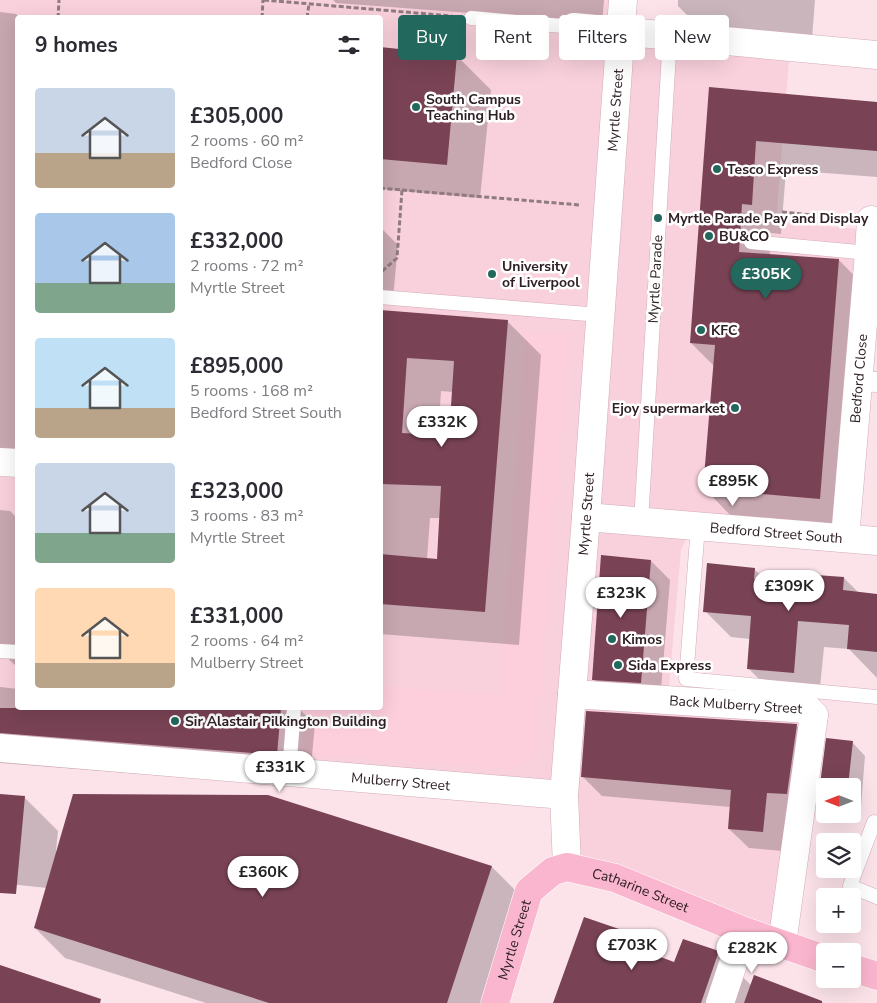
<!DOCTYPE html>
<meta charset="utf-8">
<style>
:root{--surface:#fff;--page:#f7f7f7;--text:#2b2b33;--muted:#7c7c81;--accent:#22685c}
body{margin:0;font-family:"Nunito Sans",sans-serif;background:var(--page);color:var(--text);height:100vh;display:flex;flex-direction:column;font-size:19px;white-space:nowrap}
*{box-sizing:border-box;margin:0}
p{font-size:16px;color:var(--muted)}
.icon{flex:none;width:28px;height:28px;fill:none;stroke:currentColor;stroke-width:2;stroke-linecap:round;stroke-linejoin:round}
.map{position:relative;flex:1;overflow:hidden}
.panel{position:absolute;left:15px;top:15px;width:368px;height:695px;display:flex;flex-direction:column;background:var(--surface);border-radius:5px;box-shadow:0 5px 20px #0002}
.panel>*{flex:none}
.hud{position:absolute;left:398px;top:15px;width:404px;height:45px;display:flex;gap:10px}
.needle{width:32px;rotate:270deg}
.tools{position:absolute;left:816px;top:778px;display:grid;gap:10px}
.tools a{display:grid;place-items:center;width:45px;height:45px;border-radius:5px;background:var(--surface);box-shadow:0 5px 20px #0002;font-size:25px}
.price{position:absolute;translate:-50% -42px;padding:0 11px;border-radius:18px;background:#fff;color:#222;font-size:16px;line-height:32px;filter:drop-shadow(0 1px 2px #0008)}
.price::after{content:'';position:absolute;left:50%;top:30px;width:15px;height:11px;margin-left:-8px;background:inherit;clip-path:polygon(0 0,100% 0,50% 100%)}
.price.on{background:var(--accent);color:#fff}
ul{padding:0;list-style:none}
li{display:flex;align-items:center;gap:15px;height:125px;padding:0 20px}
li span{display:grid;place-items:center;flex:none;width:140px;height:100px;border-radius:5px;color:#555}
li>.icon{margin-inline-start:auto}
span .icon{width:60px;height:60px;fill:#fffc;stroke-width:1}
li b{font-size:21px}
h2{display:flex;justify-content:space-between;align-items:center;height:60px;padding:0 20px;font-size:21px}
.tag{padding:0 18px;border-radius:5px;background:var(--surface);box-shadow:0 5px 20px #0002;font-size:18px;line-height:45px}
.tag.on{background:var(--accent);color:#fff}
.map>svg:first-child{display:block}
.built{fill:#f9d1dc;fill-rule:evenodd}
.green{fill:#fdcedb}
.shadow{fill:#0003;fill-rule:evenodd}
.building{fill:#794355;fill-rule:evenodd}
.lines{fill:none;stroke-linecap:round;stroke-linejoin:round}
.service-casing{stroke:#d3acb7;stroke-width:15}
.pedestrian-casing{stroke:#d3acb7;stroke-width:21}
.minor-casing{stroke:#d3acb7;stroke-width:29}
.tertiary-casing{stroke:#d3acb7;stroke-width:29}
.primary-casing{stroke:#fff;stroke-width:29}
.path{stroke:#8f7b80;stroke-width:3;stroke-dasharray:5 2.5;stroke-linecap:butt}
.service{stroke:#fff;stroke-width:14}
.pedestrian{stroke:#fff;stroke-width:20}
.minor{stroke:#fff;stroke-width:28}
.tertiary{stroke:#fff;stroke-width:28}
.primary{stroke:#fab6ce;stroke-width:28}
.poi-dot{fill:#22685c;stroke:#fff;stroke-width:2}
.labels{text-anchor:middle;stroke-width:5;stroke-linejoin:round;paint-order:stroke}
.poi-label{font-size:14px;font-weight:bold;fill:#2f2024;stroke:#fff;text-anchor:start}
.street-label{font-size:14px;fill:#2f2024;stroke:#fff}
</style>
<div class="map">
<svg width="877" height="1003" viewBox="0 0 877 1003">
<rect width="100%" height="100%" fill="#fce3ea"/>
<!-- built -->
<path class="built" d="M0,0H623L621,31L790,47L776,222L871,230L845,538L693,525L681,550L669,687L808,709L782,944L567,867L564,795L0,748ZM18,18H380V708H18Z"/>
<!-- green -->
<path class="green" d="M526,332L570,334L536,753L516,769L302,754L306,708H380V686L500,695Z"/>
<!-- shadow -->
<g class="shadow">
<path d="M333,0H604L602,23L336,3Z"/>
<path d="M678,0H815L812,39L703,31L678,6Z"/>
<path d="M0,12L16,14L20,18H18V415L13,467L0,466Z"/>
<path d="M380,49L457,56L491,90L480,198L380,189Z"/>
<path d="M710,88L877,103V177L786,170L781,234L771,233L770,255L839,260L868,290L849,528L734,519L705,489L714,366L691,343Z"/>
<path d="M380,227L398,245L393,298L380,297Z"/>
<path d="M380,311L507,321L541,355L519,645L380,634ZM441,391L453,392L450,438L438,437ZM430,518H440L438,560L427,559Z"/>
<path d="M0,510L10,511L18,519V668L0,651Z"/>
<path d="M651,561L670,580L660,702L613,699L594,679Z"/>
<path d="M754,569L767,581L802,584L844,578L859,593L877,595V678L849,649L824,647L819,698L774,694L748,668L750,639L731,637L705,611Z"/>
<path d="M0,687L18,689V708H298L315,724L309,787L0,763Z"/>
<path d="M796,725L816,745L806,813L786,811L783,851L749,848L729,829L731,807L602,796L582,776Z"/>
<path d="M852,742L865,756L861,807L852,806V786H825V796L820,791Z"/>
<path d="M0,795L24,797L58,831L56,851H57L268,797L492,867L522,897L487,1003H206L65,958L35,928L47,888L0,883Z"/>
<path d="M618,930L638,950L675,964L718,953L752,986L755,977L824,1003H554Z"/>
</g>
<!-- building -->
<g class="building">
<path d="M380,47L457,55L447,165L380,159Z"/>
<path d="M709,87L877,102V151L756,141L752,205L742,204L739,252L839,259L820,499L703,489L715,345L690,343Z"/>
<path d="M380,310L508,320L485,612L380,604V554L437,559L441,486L380,484ZM407,358L454,361L449,436L402,433Z"/>
<path d="M601,555L651,560L641,683L592,680Z"/>
<path d="M707,563L755,568L754,579L801,583L802,574L844,577L843,590L877,594V652L847,649L849,625L798,621L794,673L747,669L751,616L703,612Z"/>
<path d="M0,708H281L277,755L0,733Z"/>
<path d="M586,711L797,724L787,794L767,793L763,832L728,829L731,790L581,777Z"/>
<path d="M826,738L853,741L848,786H825V792H819Z"/>
<path d="M0,794L25,796L16,894L0,893Z"/>
<path d="M73,794L268,795L492,866L447,1003H269L34,928Z"/>
<path d="M584,917L619,929L615,940L674,962L683,939L719,951L701,1003H553Z"/>
<path d="M0,965L101,999L100,1003H0Z"/>
<path d="M754,975L822,1001V1003H744Z"/>
</g>
<g class="lines">
<defs>
<g id="service">
<path d="M471,18L574,27"/>
<path d="M751,242L869,253"/>
<path d="M380,297L600,315"/>
<path d="M641,522L670,36"/>
<path d="M698,526L686,679L877,697"/>
<path d="M0,651L18,652"/>
<path d="M289,772L294,708"/>
<path d="M874,822L850,886L877,897"/>
</g>
<path id="pedestrian" d="M858,381L877,382"/>
<g id="minor">
<path d="M574,27L877,55"/>
<path d="M0,462L18,463"/>
<path id="s1" d="M586,517L877,541"/>
<path id="s2" d="M845,538L869,253L871,220"/>
<path id="s3" d="M572,694L808,709L814,715L782,944"/>
<path id="s4" d="M0,748L564,795"/>
<path d="M720,1003L744,931"/>
</g>
<g id="tertiary">
<path id="s5" d="M567,867L564,795L586,517L623,0"/>
</g>
<g id="primary">
<path d="M852,968L877,976"/>
<path id="s6" d="M495,1003L529,891L553,871L567,867L615,878L744,931L825,959"/>
</g>
</defs>
<!-- service casing -->
<use href="#service" class="service-casing"/>
<!-- pedestrian casing -->
<use href="#pedestrian" class="pedestrian-casing"/>
<!-- minor casing -->
<use href="#minor" class="minor-casing"/>
<!-- tertiary casing -->
<use href="#tertiary" class="tertiary-casing"/>
<!-- primary casing -->
<use href="#primary" class="primary-casing"/>
<!-- path -->
<g class="path">
<path d="M264,0L452,16"/>
<path d="M58,18L59,0"/>
<path d="M262,18L263,0"/>
<path d="M307,18L309,4"/>
<path d="M380,188L402,190L397,258L380,273"/>
<path d="M402,190L580,205"/>
<path d="M782,212L844,218"/>
</g>
<!-- service -->
<use href="#service" class="service"/>
<!-- pedestrian -->
<use href="#pedestrian" class="pedestrian"/>
<!-- minor -->
<use href="#minor" class="minor"/>
<!-- tertiary -->
<use href="#tertiary" class="tertiary"/>
<!-- primary -->
<use href="#primary" class="primary"/>
</g>
<!-- markers -->
<g class="poi-dot">
<circle cx="416" cy="107" r="5"/>
<circle cx="717" cy="169" r="5"/>
<circle cx="658" cy="218" r="5"/>
<circle cx="709" cy="236" r="5"/>
<circle cx="492" cy="274" r="5"/>
<circle cx="701" cy="330" r="5"/>
<circle cx="735" cy="408" r="5"/>
<circle cx="612" cy="639" r="5"/>
<circle cx="618" cy="665" r="5"/>
<circle cx="175" cy="721" r="5"/>
</g>
<g class="labels">
<!-- poi labels -->
<g class="poi-label">
<text x="426" y="104">South Campus<tspan x="426" dy="16">Teaching Hub</tspan></text>
<text x="727" y="174">Tesco Express</text>
<text x="668" y="223">Myrtle Parade Pay and Display</text>
<text x="719" y="241">BU&amp;CO</text>
<text x="502" y="271">University<tspan x="502" dy="16">of Liverpool</tspan></text>
<text x="711" y="335">KFC</text>
<text x="725" y="413" text-anchor="end">Ejoy supermarket</text>
<text x="622" y="644">Kimos</text>
<text x="628" y="670">Sida Express</text>
<text x="185" y="726">Sir Alastair Pilkington Building</text>
</g>
<!-- street labels -->
<g class="street-label">
<text dy="5" stroke="none"><textPath href="#s5" startOffset="759">Myrtle Street</textPath></text>
<text transform="translate(655 279) rotate(-87)" y="5">Myrtle Parade</text>
<text dy="5" stroke="none"><textPath href="#s2" startOffset="160">Bedford Close</textPath></text>
<text dy="5" stroke="none"><textPath href="#s5" startOffset="354">Myrtle Street</textPath></text>
<text dy="5" stroke="none"><textPath href="#s1" startOffset="191">Bedford Street South</textPath></text>
<text dy="5" stroke="none"><textPath href="#s3" startOffset="164">Back Mulberry Street</textPath></text>
<text dy="5" stroke="none"><textPath href="#s4" startOffset="402">Mulberry Street</textPath></text>
<text dy="5" stroke="none"><textPath href="#s6" startOffset="240">Catharine Street</textPath></text>
<text dy="5" stroke="none"><textPath href="#s6" startOffset="66">Myrtle Street</textPath></text>
</g>
</g>
</svg>
<div class="tools">
<a><svg class="needle" viewBox="-14 -14 28 28"><path d="M0-13l5 13h-10z" fill="#e53935"/><path d="M0 13l5-13h-10z" fill="#7c7c81"/></svg></a>
<a><svg class="icon" aria-label="layers" viewBox="0 0 24 24"><path d="M12 4l9 5-9 5-9-5zM3 14l9 5 9-5"/></svg></a>
<a>+</a>
<a>−</a>
</div>
<b class="price on" style="left:766px;top:300px">£305K</b>
<b class="price" style="left:442px;top:448px">£332K</b>
<b class="price" style="left:733px;top:507px">£895K</b>
<b class="price" style="left:789px;top:612px">£309K</b>
<b class="price" style="left:621px;top:619px">£323K</b>
<b class="price" style="left:280px;top:793px">£331K</b>
<b class="price" style="left:263px;top:898px">£360K</b>
<b class="price" style="left:632px;top:971px">£703K</b>
<b class="price" style="left:752px;top:974px">£282K</b>
<div class="hud">
<a class="tag on">Buy</a>
<a class="tag">Rent</a>
<a class="tag">Filters</a>
<a class="tag">New</a>
</div>
<section class="panel">
<h2>9 homes<svg class="icon" aria-label="filters" viewBox="0 0 24 24"><path d="M4 7h16M4 17h16"/><circle cx="9" cy="7" r="2"/><circle cx="15" cy="17" r="2"/></svg></h2>
<ul>
<li><span style="background:linear-gradient(#c9d6e8 65%,#b9a48a 0)"><svg class="icon" aria-label="home" viewBox="0 0 24 24"><path d="M3 11l9-7 9 7M6 9v11h12V9"/></svg></span><div><b>£305,000</b><p>2 rooms · 60 m²</p><p>Bedford Close</p></div></li>
<li><span style="background:linear-gradient(#a9c7e8 70%,#7fa58c 0)"><svg class="icon" aria-label="home" viewBox="0 0 24 24"><path d="M3 11l9-7 9 7M6 9v11h12V9"/></svg></span><div><b>£332,000</b><p>2 rooms · 72 m²</p><p>Myrtle Street</p></div></li>
<li><span style="background:linear-gradient(#bfe0f5 70%,#b9a48a 0)"><svg class="icon" aria-label="home" viewBox="0 0 24 24"><path d="M3 11l9-7 9 7M6 9v11h12V9"/></svg></span><div><b>£895,000</b><p>5 rooms · 168 m²</p><p>Bedford Street South</p></div></li>
<li><span style="background:linear-gradient(#c9d6e8 70%,#7fa58c 0)"><svg class="icon" aria-label="home" viewBox="0 0 24 24"><path d="M3 11l9-7 9 7M6 9v11h12V9"/></svg></span><div><b>£323,000</b><p>3 rooms · 83 m²</p><p>Myrtle Street</p></div></li>
<li><span style="background:linear-gradient(#ffd9b3 75%,#b9a48a 0)"><svg class="icon" aria-label="home" viewBox="0 0 24 24"><path d="M3 11l9-7 9 7M6 9v11h12V9"/></svg></span><div><b>£331,000</b><p>2 rooms · 64 m²</p><p>Mulberry Street</p></div></li>
</ul>
</section>
</div>
